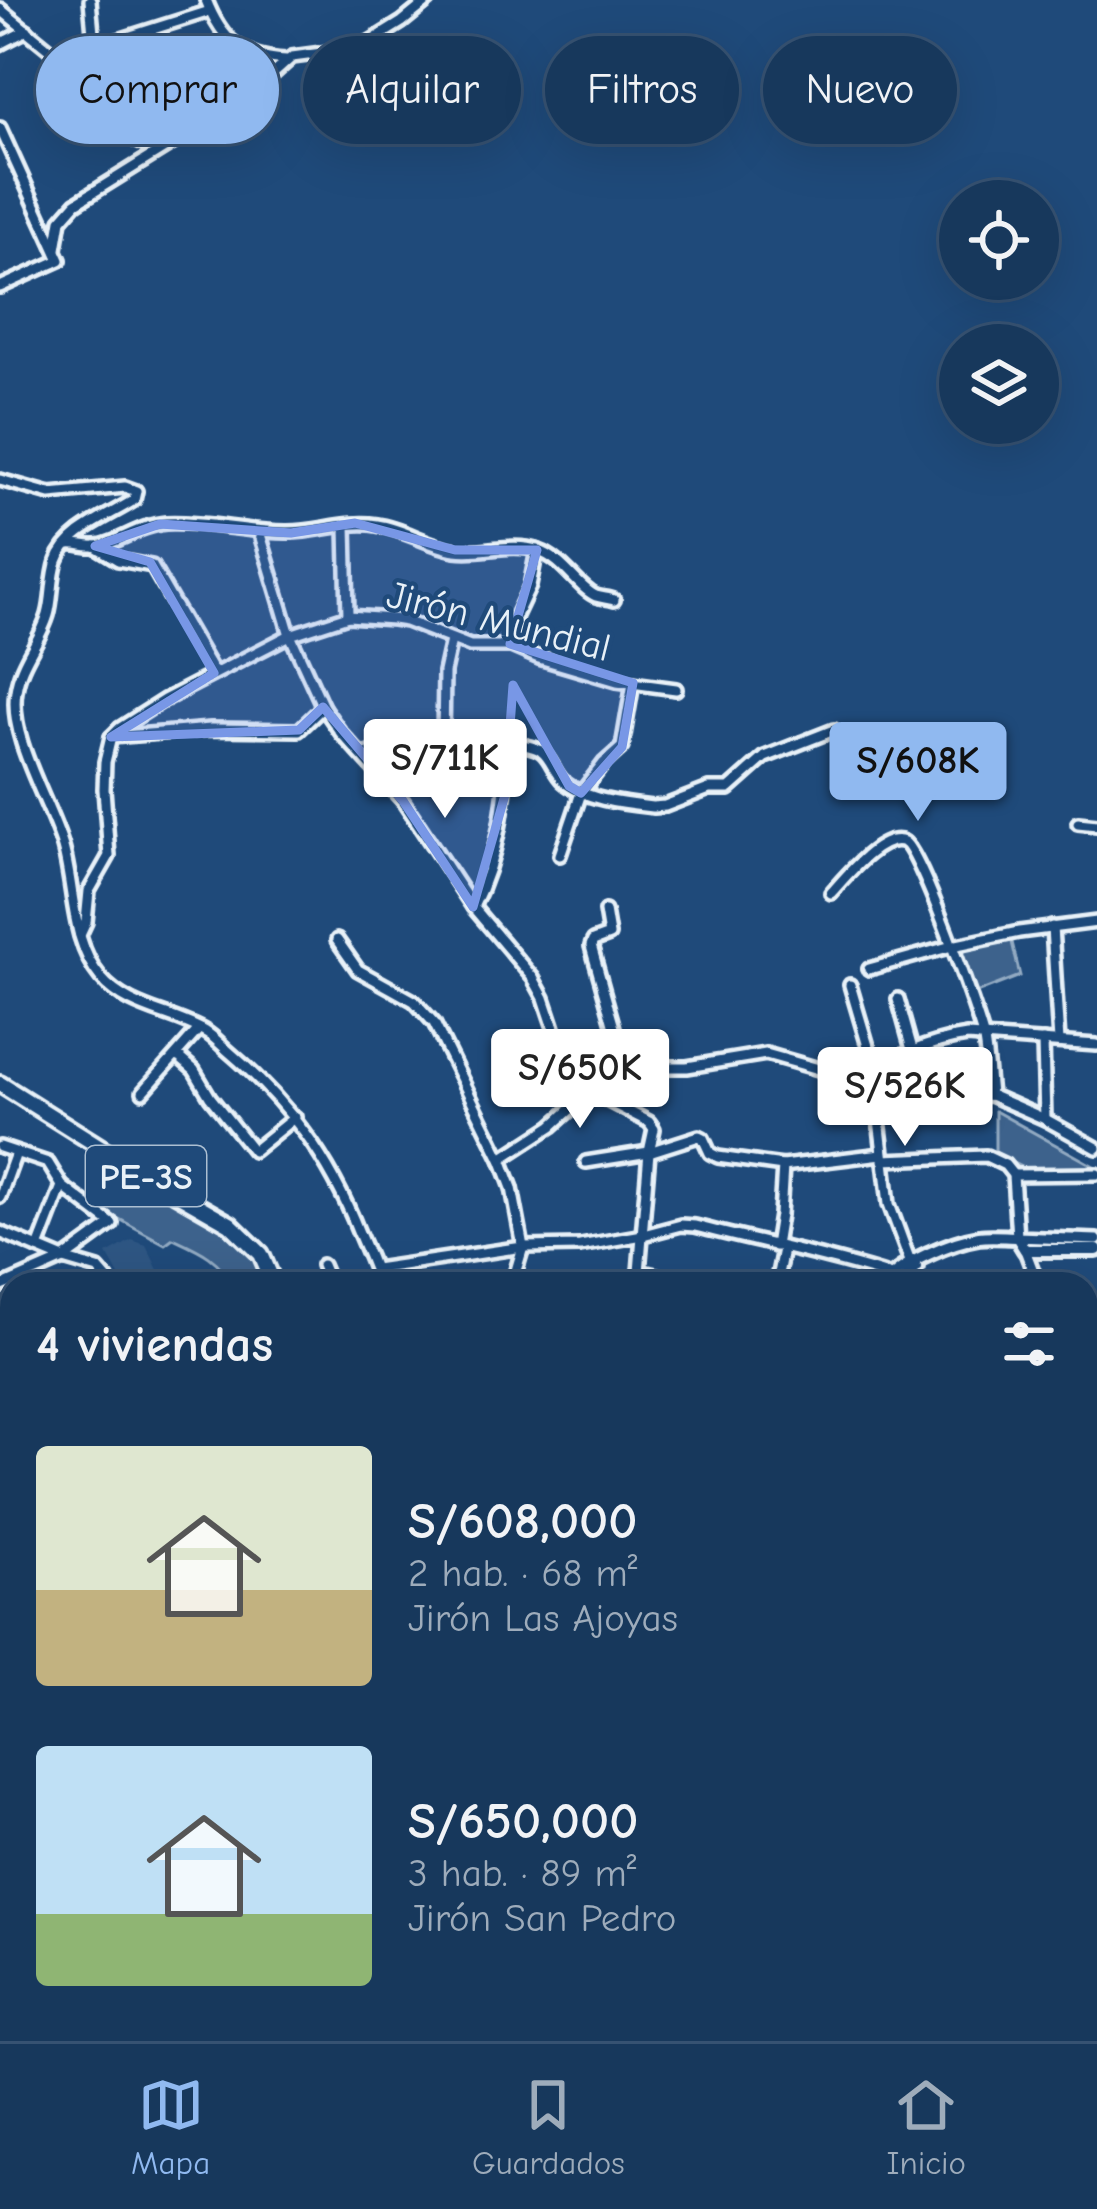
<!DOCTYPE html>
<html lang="es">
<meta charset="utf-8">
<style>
:root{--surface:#17385c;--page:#203f62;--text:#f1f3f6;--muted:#9eacbb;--line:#365272;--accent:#90b9f0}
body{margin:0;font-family:"Comic Neue",sans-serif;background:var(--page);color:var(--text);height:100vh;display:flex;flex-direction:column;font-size:45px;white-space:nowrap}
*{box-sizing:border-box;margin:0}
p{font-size:39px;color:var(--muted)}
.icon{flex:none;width:66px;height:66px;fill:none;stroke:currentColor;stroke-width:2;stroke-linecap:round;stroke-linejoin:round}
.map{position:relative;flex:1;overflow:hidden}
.sheet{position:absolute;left:0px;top:1272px;width:1098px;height:771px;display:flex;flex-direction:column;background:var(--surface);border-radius:36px 36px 0 0;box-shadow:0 12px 48px #0002,0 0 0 3px var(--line)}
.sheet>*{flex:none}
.guide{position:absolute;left:36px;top:36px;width:1026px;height:108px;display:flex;gap:24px}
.controls{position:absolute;left:939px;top:180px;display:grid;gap:24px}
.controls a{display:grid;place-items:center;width:120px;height:120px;border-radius:50%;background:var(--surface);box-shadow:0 12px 48px #0002,0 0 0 3px var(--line);font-size:60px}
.price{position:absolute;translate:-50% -102px;padding:0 27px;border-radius:12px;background:#fff;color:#222;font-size:39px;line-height:78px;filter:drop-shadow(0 3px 6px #0008)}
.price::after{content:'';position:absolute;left:50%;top:72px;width:36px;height:27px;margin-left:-18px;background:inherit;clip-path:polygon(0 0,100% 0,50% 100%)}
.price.selected{background:var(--accent);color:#111}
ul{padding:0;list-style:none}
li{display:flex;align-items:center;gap:36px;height:300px;padding:0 36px}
li span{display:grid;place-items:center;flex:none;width:336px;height:240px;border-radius:12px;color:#555}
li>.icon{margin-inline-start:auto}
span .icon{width:144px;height:144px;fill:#fffc;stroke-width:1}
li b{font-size:51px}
h2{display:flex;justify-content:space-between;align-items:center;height:144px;padding:0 36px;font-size:51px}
.tag{padding:0 42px;border-radius:54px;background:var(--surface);box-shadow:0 12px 48px #0002,0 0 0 3px var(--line);font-size:42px;line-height:108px}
.tag.selected{background:var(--accent);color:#111}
.menu{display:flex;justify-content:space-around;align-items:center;height:168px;border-top:3px solid var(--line);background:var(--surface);font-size:33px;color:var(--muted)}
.menu a{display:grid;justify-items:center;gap:6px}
.menu .selected{color:var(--accent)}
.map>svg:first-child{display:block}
.built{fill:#2e5683}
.green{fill:#3c628c;stroke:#92aac2;stroke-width:3}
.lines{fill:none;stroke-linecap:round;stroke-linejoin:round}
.minor-casing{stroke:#e8f1f8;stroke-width:18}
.tertiary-casing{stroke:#e8f1f8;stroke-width:20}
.trunk-casing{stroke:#e8f1f8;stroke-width:22}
.minor{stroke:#1f4a7a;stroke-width:9}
.tertiary{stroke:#1f4a7a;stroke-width:10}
.trunk{stroke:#1f4a7a;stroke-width:14}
.marked{fill:#7897e6;fill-opacity:0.2;stroke:#7897e6;stroke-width:9;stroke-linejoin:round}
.labels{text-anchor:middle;stroke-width:9;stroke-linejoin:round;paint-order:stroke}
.shield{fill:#1f4a7a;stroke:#acbfd2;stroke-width:3}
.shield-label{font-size:36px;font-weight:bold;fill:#e8f1f8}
.street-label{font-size:39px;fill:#e8f1f8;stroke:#1f4a7a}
</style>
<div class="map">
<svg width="1097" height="2041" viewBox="0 0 1097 2041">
<rect width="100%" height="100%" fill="#1f4a7a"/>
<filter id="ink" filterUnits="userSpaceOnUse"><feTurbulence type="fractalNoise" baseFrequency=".00833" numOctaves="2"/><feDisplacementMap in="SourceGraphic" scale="24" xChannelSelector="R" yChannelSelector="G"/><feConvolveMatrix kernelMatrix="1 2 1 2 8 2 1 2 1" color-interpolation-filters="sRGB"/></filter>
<g filter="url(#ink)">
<!-- built -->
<path class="built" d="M132,1240L146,1245L165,1284H124L107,1254Z"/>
<!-- green -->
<g class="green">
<path d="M1011,938L1020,976L971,995L954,951Z"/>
<path d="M995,1111L1094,1166L1096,1170L1031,1172L995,1154Z"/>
<path d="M130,1165L238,1235L257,1257L268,1284H232C219,1258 199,1250 173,1238L165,1244L101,1209L96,1204Z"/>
</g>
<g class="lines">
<defs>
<g id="minor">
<path d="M206,0C222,41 241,57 286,60"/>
<path d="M0,9L48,48L131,138L148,146L165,143"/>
<path d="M0,44L27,30"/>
<path d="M93,48L210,11"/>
<path d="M85,89L97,77L90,0"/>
<path d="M92,97L244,51"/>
<path d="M0,128L60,260L0,287"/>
<path d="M56,249L61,220L76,203L250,95L292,57L360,48L402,22L429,0"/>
<path d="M0,480L50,494L125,487L136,491L134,500C110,516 67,531 57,561C51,579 53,598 48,615C40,642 20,662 16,691C8,738 50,802 63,847C75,890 71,942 101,978C128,1010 172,1012 206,1032C214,1037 220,1044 227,1050C287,1101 330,1159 359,1233C366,1250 374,1266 379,1284"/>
<path d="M346,525L348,616"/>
<path d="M259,531L290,635L323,707L341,733L403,801L473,907L533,978L544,998L556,1034L625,1060L652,1067H687L766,1054L875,1085L889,1204L911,1264"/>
<path d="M69,544C78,543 87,547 96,546C114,546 139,525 166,523C206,521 245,532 286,532C317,533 346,520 377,525C405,529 428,546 456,550C483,554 511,541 539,551C563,559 579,589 596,596C602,598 609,598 614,600"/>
<path d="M95,546L118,560L152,566L214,673"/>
<path d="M511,646L513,622L530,586L537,550"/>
<path d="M111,737L211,729L299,730L323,707"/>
<path d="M443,742L444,672L451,640"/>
<path d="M363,755C372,752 381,748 390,747C416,743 522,737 541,751C551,758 554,773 563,781C584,800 626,804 653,807L665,806L709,789H729L765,757L834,730"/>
<path d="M1078,823L1097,825"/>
<path d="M560,855L581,793L604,763L622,747L633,683"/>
<path d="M831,893C845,878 881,832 904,842C919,848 979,1017 984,1040C987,1058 988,1077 990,1095"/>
<path d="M473,907C499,856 505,801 509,744"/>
<path d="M605,911L609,935L593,941L591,946L618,1042L617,1056"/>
<path d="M1052,927L1059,1042"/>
<path d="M80,935L86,922L89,891L109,856L104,789L105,762L111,737L120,728L164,700L290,635L348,616L393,619L406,621L470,646H511L539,658L617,681L676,689"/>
<path d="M337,940L358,970L414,1001L434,1023L501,1159L512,1188L523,1247L512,1284"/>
<path d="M869,969L952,946L1019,932L1097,922"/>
<path d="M850,985L875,1070"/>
<path d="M898,999L913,1053"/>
<path d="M1043,1041L1045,1119"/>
<path d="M178,1056L194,1070L210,1097L253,1151L295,1117"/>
<path d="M861,1082C888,1058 931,1041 967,1036L1097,1045"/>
<path d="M143,1092L199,1029"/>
<path d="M591,1092L649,1122L654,1129L649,1152L638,1284"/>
<path d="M878,1100L990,1095L1045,1119L1097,1148"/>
<path d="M0,1147L48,1163L62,1186L112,1224L64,1259L0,1287"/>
<path d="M501,1159L552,1126L625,1060"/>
<path d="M883,1160L986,1156L1005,1165L1013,1175L1017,1237L1097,1240"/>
<path d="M586,1162L649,1152L699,1136L703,1138L710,1153L718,1157L783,1166L882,1154"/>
<path d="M1013,1175L1097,1174"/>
<path d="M0,1197L16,1153"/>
<path d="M0,1232L64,1259L98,1269L111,1284"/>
<path d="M775,1246L780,1215L783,1166"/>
<path d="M38,1248L62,1186"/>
<path d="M1025,1250L1038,1284"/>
<path d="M322,1265L330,1284"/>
<path d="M375,1269L523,1247L580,1246L643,1235L681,1225L695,1226C760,1243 827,1255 891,1276"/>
<path d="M639,1271L692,1284"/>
<path d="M776,1284L783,1249"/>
<path d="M1086,1345L1097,1342"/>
<path d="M0,1350L12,1344"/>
<path d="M1086,1395L1097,1392"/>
<path d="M1086,1442L1097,1491"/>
<path d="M12,1445L4,1446L3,1449L12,1482"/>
<path d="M0,1517L12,1514"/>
<path d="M1086,1593L1097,1589"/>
<path d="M0,1683L12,1691"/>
<path d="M0,1760L12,1751"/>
<path d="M1086,1773L1097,1770"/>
<path d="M0,1811L12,1820"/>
<path d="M0,1956L12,1958"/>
<path d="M1086,1986L1097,1993"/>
<path d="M204,2031L209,2037"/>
<path d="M427,2031L434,2041"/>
<path d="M479,2031L483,2041"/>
<path d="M614,2031L615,2041"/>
<path d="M901,2031V2033"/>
<path d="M307,2039L321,2032"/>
<path d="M547,2041L562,2031"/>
<path d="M581,2041L583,2031"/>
<path d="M1009,2041L1010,2031"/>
<path d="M1096,2041L1097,2033"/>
</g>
<g id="tertiary">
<path d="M886,1284C899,1263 954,1241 979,1237C991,1235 1005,1237 1017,1237L1025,1250H1097"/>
<path d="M900,1284L916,1267"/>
<path d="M75,2031L88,2041"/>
</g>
<g id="trunk">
<path d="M0,1084L151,1179L230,1224L261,1254L274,1284"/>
<path d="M0,1774L12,1766"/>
</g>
</defs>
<!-- minor casing -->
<use href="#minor" class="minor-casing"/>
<!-- tertiary casing -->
<use href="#tertiary" class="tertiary-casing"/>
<!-- trunk casing -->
<use href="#trunk" class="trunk-casing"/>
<!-- minor -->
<use href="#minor" class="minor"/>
<!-- tertiary -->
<use href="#tertiary" class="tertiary"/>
<!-- trunk -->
<use href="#trunk" class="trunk"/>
</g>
</g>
<!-- marked area -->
<path class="marked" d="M355,523L455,550H537L510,644L633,683L622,747L581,793L569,786L513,685L505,795L473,907L403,801L323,707L299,730L111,737L214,673L150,562L95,546L160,524L291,533Z"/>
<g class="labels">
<!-- shield labels -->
<rect class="shield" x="86" y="1146" width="120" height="60" rx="9"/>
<g class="shield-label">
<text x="146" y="1189">PE-3S</text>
</g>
<!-- street labels -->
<g class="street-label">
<text transform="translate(499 620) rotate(14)" y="14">Jirón Mundial</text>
</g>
</g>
</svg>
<div class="controls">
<a><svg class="icon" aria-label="locate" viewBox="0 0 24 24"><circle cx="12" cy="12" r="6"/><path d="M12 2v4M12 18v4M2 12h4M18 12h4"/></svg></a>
<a><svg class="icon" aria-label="layers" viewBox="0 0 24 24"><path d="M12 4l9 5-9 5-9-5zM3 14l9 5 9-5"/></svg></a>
</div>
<b class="price" style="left:445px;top:821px">S/711K</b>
<b class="price selected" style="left:918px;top:824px">S/608K</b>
<b class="price" style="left:580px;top:1131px">S/650K</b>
<b class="price" style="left:905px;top:1149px">S/526K</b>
<div class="guide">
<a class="tag selected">Comprar</a>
<a class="tag">Alquilar</a>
<a class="tag">Filtros</a>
<a class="tag">Nuevo</a>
</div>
<section class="sheet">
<h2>4 viviendas<svg class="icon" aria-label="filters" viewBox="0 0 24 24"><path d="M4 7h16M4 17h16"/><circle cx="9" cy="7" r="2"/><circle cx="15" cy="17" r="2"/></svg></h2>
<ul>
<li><span style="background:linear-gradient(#dfe7d0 60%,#c2b280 0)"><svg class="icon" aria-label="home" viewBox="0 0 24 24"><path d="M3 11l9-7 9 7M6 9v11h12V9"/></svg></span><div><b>S/608,000</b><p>2 hab. · 68 m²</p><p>Jirón Las Ajoyas</p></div></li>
<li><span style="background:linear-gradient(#bfe0f5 70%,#8fb573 0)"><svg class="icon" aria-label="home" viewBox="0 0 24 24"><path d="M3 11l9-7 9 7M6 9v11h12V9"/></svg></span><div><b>S/650,000</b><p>3 hab. · 89 m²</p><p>Jirón San Pedro</p></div></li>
</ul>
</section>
</div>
<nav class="menu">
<a class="selected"><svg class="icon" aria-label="map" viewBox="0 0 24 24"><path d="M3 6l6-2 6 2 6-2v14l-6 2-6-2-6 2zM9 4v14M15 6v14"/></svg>Mapa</a>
<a><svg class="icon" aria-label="saved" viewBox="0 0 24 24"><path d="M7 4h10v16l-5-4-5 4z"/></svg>Guardados</a>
<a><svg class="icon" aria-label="home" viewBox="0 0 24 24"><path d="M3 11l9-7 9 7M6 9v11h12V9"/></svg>Inicio</a>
</nav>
